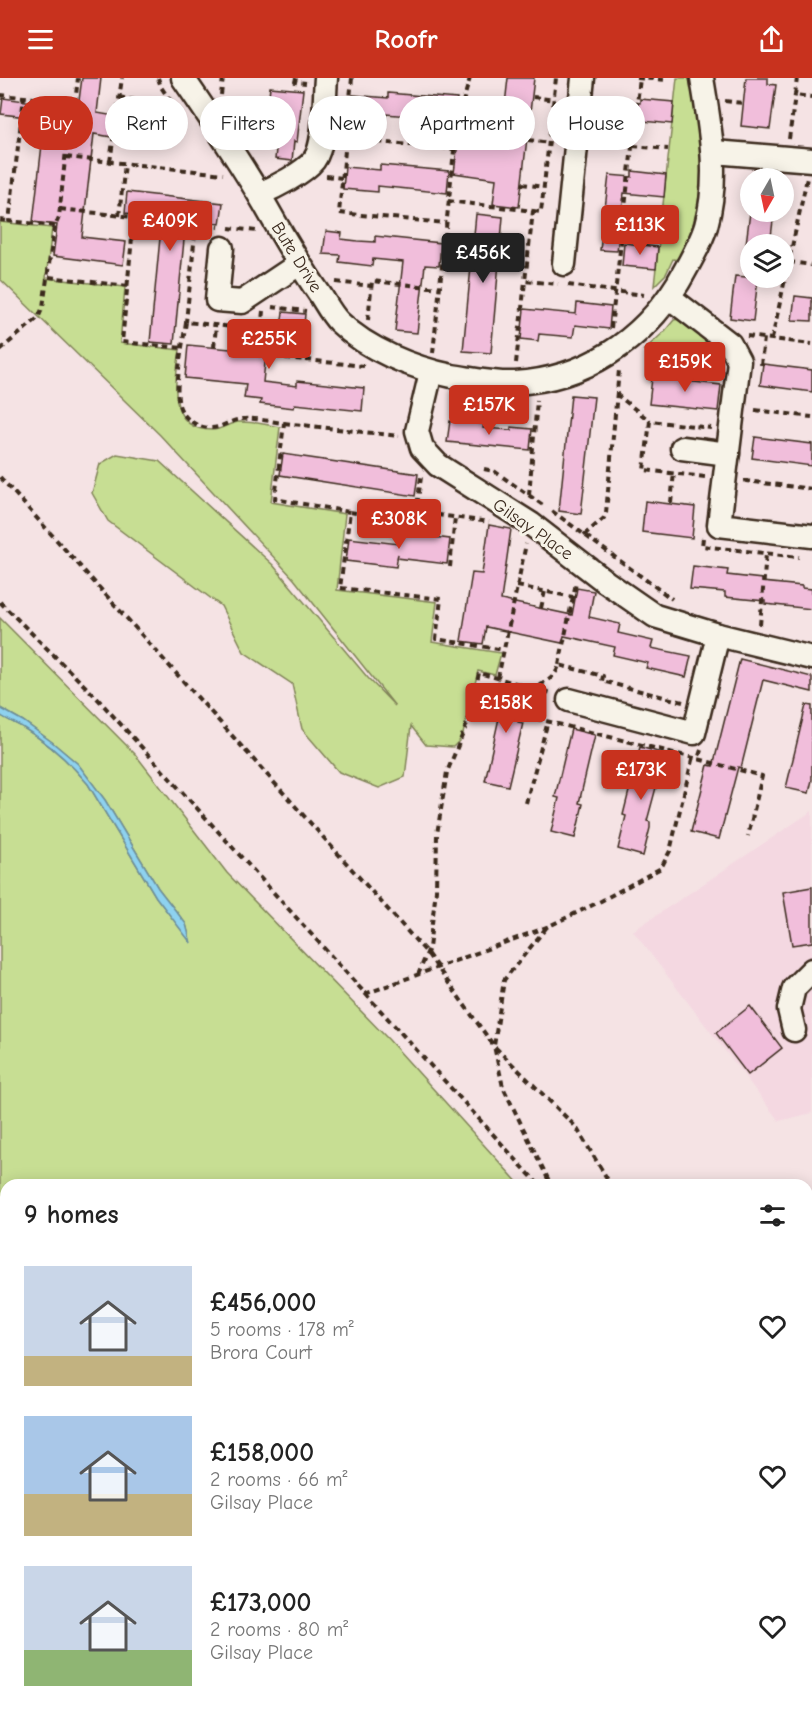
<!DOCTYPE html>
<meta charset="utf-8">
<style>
:root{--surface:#fff;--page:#f2f2f2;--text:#222;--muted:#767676;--accent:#c8321e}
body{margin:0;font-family:"Comic Neue",sans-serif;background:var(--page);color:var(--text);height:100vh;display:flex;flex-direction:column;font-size:22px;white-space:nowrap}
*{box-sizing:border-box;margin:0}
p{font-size:20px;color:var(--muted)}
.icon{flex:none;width:33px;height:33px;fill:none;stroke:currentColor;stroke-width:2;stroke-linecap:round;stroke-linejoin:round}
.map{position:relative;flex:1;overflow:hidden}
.drawer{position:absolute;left:0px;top:1101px;width:813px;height:536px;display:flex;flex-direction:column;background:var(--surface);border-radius:18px 18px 0 0;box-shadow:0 3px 15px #0003}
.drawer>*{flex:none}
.banner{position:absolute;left:18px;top:18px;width:777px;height:54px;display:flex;gap:12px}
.needle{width:39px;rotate:189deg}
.controls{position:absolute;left:740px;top:90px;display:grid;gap:12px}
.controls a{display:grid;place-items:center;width:54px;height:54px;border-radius:50%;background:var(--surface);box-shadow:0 3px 15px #0003;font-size:30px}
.price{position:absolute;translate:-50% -51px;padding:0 14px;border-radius:6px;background:var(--accent);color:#fff;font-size:20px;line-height:39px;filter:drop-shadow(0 2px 3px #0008)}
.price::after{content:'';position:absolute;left:50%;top:36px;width:18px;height:14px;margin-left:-9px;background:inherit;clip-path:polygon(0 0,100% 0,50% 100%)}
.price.selected{background:#222;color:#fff}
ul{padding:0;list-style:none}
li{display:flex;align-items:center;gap:18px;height:150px;padding:0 24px}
li span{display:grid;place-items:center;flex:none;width:168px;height:120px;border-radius:0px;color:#555}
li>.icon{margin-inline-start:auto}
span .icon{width:72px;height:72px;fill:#fffc;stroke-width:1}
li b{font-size:26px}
h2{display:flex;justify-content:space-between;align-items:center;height:72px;padding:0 24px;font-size:26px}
.pill{padding:0 21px;border-radius:27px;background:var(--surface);box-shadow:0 3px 15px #0003;font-size:21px;line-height:54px}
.pill.selected{background:var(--accent);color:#fff}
header{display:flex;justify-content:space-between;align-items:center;height:78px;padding:0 24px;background:var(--accent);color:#fff;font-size:27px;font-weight:700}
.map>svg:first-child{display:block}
.built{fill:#f4d8e1}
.green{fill:#c7de93;stroke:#818458;stroke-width:1.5}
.water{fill:#8ed2ef;stroke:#6d8f9b;stroke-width:1.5}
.building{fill:#f1bedb;stroke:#3b2a1e;stroke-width:1.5}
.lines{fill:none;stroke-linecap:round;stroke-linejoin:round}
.minor-casing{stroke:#3b2a1e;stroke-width:27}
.path{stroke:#3b2a1e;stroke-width:4;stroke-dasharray:6 4.5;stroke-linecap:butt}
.minor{stroke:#f7f3e8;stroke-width:22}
.labels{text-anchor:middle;stroke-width:6;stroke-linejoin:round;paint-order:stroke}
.street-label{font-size:18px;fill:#3b2a1e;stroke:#f7f3e8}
</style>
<header><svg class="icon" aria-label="menu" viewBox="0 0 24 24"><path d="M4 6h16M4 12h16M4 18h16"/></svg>Roofr<svg class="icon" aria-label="share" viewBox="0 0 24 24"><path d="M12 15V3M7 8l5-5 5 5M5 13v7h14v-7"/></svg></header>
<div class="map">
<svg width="812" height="1636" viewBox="0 0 812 1636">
<rect width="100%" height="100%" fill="#f5e3e4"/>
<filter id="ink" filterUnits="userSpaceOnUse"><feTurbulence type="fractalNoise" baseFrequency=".0167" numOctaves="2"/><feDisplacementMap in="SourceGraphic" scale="12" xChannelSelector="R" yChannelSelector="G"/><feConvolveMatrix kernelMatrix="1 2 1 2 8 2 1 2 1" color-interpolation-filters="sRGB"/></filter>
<g filter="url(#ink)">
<!-- built -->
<path class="built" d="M812,733V1035L779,1043L633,853Z"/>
<!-- green -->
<g class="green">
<path d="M677,0H689C703,65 710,120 679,182L673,181L666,196L654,208Z"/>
<path d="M0,144L52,150L46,200L125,209L120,265L180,272C175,302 166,352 212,352C222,352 229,345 238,344C251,343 267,347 280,349L271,424L345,436L337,512L437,524L432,564L501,575L495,597L478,593L462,660L453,669L426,667L411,648L405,699L379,710L339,694L302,651L292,606L244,574L221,528L108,443L92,415L100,386L117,376L159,383L273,487L368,600L395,628L294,501L160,357L0,201Z"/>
<path d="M679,241L716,266L727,281L644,272L664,254L674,242Z"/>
<path d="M0,540L135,676L227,795L389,962L520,1107H6V1167L0,1152V637C7,642 15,645 22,649C47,664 69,683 88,706L156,819L190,863L186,846L158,810L105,722L78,686L52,664L23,643L0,630Z"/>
<path d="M471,1631H574V1636H476Z"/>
<path d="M754,1631L756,1636H602L601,1631Z"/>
</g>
<!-- water -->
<g class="water">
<path d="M0,630L23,643L52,664L78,686L105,722L158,810L186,846L191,865L156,819L88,706C69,683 47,664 22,649C15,645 7,642 0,637Z"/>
<path d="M0,1253L6,1258V1630H390L396,1636H7L0,1631Z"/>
</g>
<!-- building -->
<g class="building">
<path d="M82,0H101L97,35L160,46L157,67L94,56L82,159L126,164L123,187L53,178L57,147L33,144L45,41L1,36L3,20L78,30Z"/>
<path d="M508,0H534L519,129L493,126L496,101L454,95L459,57L501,62Z"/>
<path d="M746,0H768V6L776,7L770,51L741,48Z"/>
<path d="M270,9L303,12L297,64L294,63L292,83L275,81L277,62L264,60Z"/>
<path d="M388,15L457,21L455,42L386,36V41L351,38L353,17L388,20Z"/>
<path d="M599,20L640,25V21L674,24L672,46L633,42L632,47L597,43Z"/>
<path d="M380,87L449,93L447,115L378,108V114L343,111L345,89L380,92Z"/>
<path d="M632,93L666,97L664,119L624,115L617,173L600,172L609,97L632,99Z"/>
<path d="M127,114L223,125L220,146L186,141L174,266L150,264L162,139L125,135Z"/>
<path d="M750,134H774L771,159L768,158L767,166H746Z"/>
<path d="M476,136L503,139L491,275L463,273Z"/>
<path d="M326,153L342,155L341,161L358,163L375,164V158L441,165L439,188L425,187L417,255L395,253L403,184L373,181L372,188L339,184L340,177L323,176Z"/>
<path d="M624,165L658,169L656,191L622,188Z"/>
<path d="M735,198L758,200L753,243L730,240Z"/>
<path d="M795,218L812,220V243L792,242Z"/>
<path d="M577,225L611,229L609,251L575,247L573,259L539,256L538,263L521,261L524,231L576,236Z"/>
<path d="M283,234L305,236L301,278L266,275L263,304L297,308V303L364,310L362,333L295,326L294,330L260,326L261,322L244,320L246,306L185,300L188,267L241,272L243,253L280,257Z"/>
<path d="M763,286L812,292V314L760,307Z"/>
<path d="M671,293L687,295L686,303L721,307L718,333L649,326L652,300L669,302Z"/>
<path d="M571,317L594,319L581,436L559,433Z"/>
<path d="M450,343L484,346L483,350L511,352V349L532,351L530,372L447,364Z"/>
<path d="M755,359L812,366V388L752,380Z"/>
<path d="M283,376L418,396L415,418L280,397Z"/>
<path d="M645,423L695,429L692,460L642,454Z"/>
<path d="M489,447L511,451L501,522L572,537L577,510L594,513L589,539L620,546L618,555L653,563L651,570L691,578L686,599L646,590L648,585L613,577L615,569L564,558L562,565L486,549L483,566L461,563L472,495L482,496Z"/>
<path d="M400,455L450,461L447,486L397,480L398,476L396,489L346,483L349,460L399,466Z"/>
<path d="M693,488L728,492L727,497L762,501V504L802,508V510L812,511V531L765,526V523L725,519V514L690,511Z"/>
<path d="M740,581L812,599V614L763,602L741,690L738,689L719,761L691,754L708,687L713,688Z"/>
<path d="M503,604L527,610L518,644L523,645L508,708L485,703L499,640L495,638Z"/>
<path d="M806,627L812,628V702L809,715L786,710Z"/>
<path d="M571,651L595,657L579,725L583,726L575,760L551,754L559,720L555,719Z"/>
<path d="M640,669L665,676L647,743L650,744V750L643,778L618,771L626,738L623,737Z"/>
<path d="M812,809V864L792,867L783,814Z"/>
<path d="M750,928L782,970L748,997L716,955Z"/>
</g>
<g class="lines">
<defs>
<g id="minor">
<path d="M183,0C211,41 239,82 264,125C282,157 300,188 321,218C326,226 332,237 339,244C368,272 413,290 452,298C473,301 494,306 515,305C585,301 642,263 678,205C688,187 700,168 706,148C720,98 710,50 702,0"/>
<path d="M714,74L812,82"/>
<path d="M259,116C274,110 304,95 314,82C326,66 324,21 326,0"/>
<path d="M222,170L217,222L242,224L299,186"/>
<path d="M564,186L583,0"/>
<path d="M669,219L730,266L739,283L719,447L812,458"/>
<path d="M431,294L417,353L422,370L438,387L531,446L606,504L655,538L718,557L812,580"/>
<path d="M682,370L728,376"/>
<path d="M569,622L694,655L718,557"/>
<path d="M794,952L789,931L794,910L812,892"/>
</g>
</defs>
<!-- minor casing -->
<use href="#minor" class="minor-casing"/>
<!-- path -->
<g class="path">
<path d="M158,0L161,9L179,35"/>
<path d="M296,0L295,4L306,5"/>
<path d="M352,0L339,135L446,145"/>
<path d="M637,0L668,2"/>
<path d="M797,0L795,17L812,19"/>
<path d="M0,17L24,19"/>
<path d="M221,17L223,0"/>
<path d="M119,19L161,27"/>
<path d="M533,19L554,22"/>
<path d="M725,23L743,25"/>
<path d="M230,32L266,36"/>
<path d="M598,46L635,49"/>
<path d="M346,61L454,71"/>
<path d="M789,61L795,17"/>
<path d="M528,62L549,65"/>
<path d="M633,68L668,71"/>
<path d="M66,79L223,96"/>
<path d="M110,84L122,0"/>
<path d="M326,98L342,100"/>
<path d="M522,106L543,109"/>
<path d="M448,123L533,133L525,203"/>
<path d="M60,131L196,146L186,244"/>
<path d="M533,133L541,134L556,0"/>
<path d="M119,138L125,86"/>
<path d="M134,139L122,264L183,270"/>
<path d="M624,141L661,145"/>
<path d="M0,142L9,143"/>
<path d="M196,146L219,149"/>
<path d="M55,148L9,143L24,19L71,24"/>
<path d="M229,150L257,153"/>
<path d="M789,184L812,187"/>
<path d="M49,199L128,208"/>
<path d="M336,204L371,208"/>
<path d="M568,207L644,217"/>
<path d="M272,229L306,233"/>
<path d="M263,233L261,252L186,244C183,265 174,309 179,327C183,341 198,350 211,350C221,350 228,344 237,342C251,338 270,344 284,345L275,421L350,434L340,510L441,521L436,561L504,572"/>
<path d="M368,242L372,203L439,210"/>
<path d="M611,250L640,0"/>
<path d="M261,252L258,277L364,288"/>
<path d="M747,258L812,266"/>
<path d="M772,261L807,100"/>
<path d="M214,269L216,248"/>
<path d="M0,272L38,240L43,229L54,151L59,139L71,24L75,25L78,0"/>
<path d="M645,274L715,281"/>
<path d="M433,275L457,44L470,0"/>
<path d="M516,285L525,203L558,206"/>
<path d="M761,287L764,260"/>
<path d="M616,316L650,343"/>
<path d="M755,332L812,339"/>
<path d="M284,345L399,358"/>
<path d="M484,391L494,393L543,427"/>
<path d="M0,399L427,875L494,968L576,1049L611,1107"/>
<path d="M705,399L644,392L650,343L711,350"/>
<path d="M746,401V403L812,411"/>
<path d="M529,417L537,322"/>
<path d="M671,425L674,394"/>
<path d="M552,433L672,521"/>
<path d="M350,434L415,444L421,399"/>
<path d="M416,434L489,444"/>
<path d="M584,457L604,440L606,435L619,292"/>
<path d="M703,460L702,468L799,479"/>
<path d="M450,489L455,439"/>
<path d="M517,508L573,519L576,505"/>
<path d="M0,524L96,619L539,1107"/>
<path d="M541,530L545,513"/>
<path d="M760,547L766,476"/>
<path d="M559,587L573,519"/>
<path d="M498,600L526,466"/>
<path d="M683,624L602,603L603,598L559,587C556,599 545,606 533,609L526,638L698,681"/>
<path d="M701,672L698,681L762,698L748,758"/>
<path d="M526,725L548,643"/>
<path d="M546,850L504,902L494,968L503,1009L551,1107"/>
<path d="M418,897L429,870L436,812L437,756L447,694L469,641L479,595L551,615"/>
<path d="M365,916L547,849L601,823L661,790L670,773L693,678"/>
<path d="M807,1163L812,1157"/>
<path d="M0,1191L6,1197"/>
<path d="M807,1341L812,1350"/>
<path d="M807,1620L812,1619"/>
<path d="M439,1630L446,1636"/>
<path d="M592,1630L593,1636"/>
<path d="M802,1630L804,1636"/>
<path d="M574,1636L582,1630"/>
</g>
<!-- minor -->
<use href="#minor" class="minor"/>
</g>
</g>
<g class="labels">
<!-- street labels -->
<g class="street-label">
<text transform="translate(297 179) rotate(58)" y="6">Bute Drive</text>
<text transform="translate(533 451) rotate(35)" y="6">Gilsay Place</text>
</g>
</g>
</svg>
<div class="controls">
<a><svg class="needle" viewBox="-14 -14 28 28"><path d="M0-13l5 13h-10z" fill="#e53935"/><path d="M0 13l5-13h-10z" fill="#767676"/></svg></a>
<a><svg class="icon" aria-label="layers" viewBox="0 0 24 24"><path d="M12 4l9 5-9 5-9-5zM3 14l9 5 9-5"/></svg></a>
</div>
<b class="price" style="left:170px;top:174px">£409K</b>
<b class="price" style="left:640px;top:178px">£113K</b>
<b class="price selected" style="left:483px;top:206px">£456K</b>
<b class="price" style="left:269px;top:292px">£255K</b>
<b class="price" style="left:685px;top:315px">£159K</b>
<b class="price" style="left:489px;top:358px">£157K</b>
<b class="price" style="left:399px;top:472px">£308K</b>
<b class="price" style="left:506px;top:656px">£158K</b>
<b class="price" style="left:641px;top:723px">£173K</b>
<div class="banner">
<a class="pill selected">Buy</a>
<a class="pill">Rent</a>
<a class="pill">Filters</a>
<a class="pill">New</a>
<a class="pill">Apartment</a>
<a class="pill">House</a>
</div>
<section class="drawer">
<h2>9 homes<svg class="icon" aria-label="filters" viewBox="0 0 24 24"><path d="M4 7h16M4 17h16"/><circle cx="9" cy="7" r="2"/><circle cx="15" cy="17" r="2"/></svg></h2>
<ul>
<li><span style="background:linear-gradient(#c9d6e8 75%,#c2b280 0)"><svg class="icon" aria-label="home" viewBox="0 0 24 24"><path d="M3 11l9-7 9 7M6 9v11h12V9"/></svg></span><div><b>£456,000</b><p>5 rooms · 178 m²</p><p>Brora Court</p></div><svg class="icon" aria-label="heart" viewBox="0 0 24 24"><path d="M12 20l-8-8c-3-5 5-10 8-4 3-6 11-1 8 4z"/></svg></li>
<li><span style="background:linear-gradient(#a9c7e8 65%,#c2b280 0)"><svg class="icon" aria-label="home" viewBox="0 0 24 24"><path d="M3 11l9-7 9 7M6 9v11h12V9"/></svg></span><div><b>£158,000</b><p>2 rooms · 66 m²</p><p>Gilsay Place</p></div><svg class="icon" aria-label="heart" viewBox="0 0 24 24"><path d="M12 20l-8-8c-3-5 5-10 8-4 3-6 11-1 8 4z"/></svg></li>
<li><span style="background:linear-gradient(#c9d6e8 70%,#8fb573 0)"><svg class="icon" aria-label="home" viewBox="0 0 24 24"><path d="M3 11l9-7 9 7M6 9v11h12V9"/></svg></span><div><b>£173,000</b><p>2 rooms · 80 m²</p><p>Gilsay Place</p></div><svg class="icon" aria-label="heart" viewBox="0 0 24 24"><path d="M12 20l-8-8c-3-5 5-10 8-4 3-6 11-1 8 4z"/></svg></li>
</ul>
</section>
</div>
